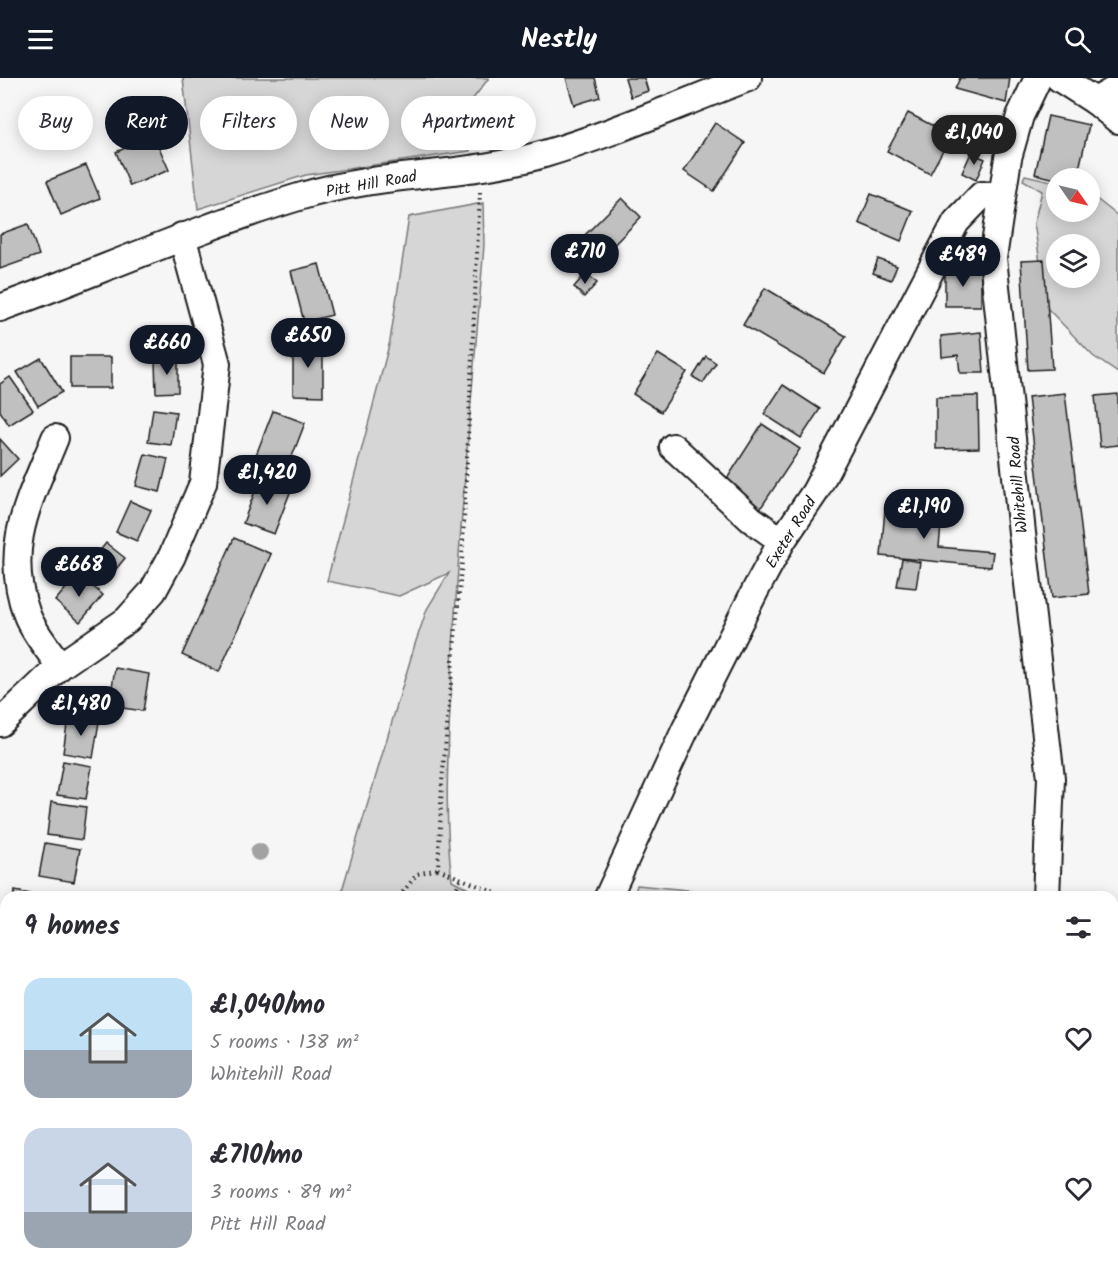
<!DOCTYPE html>
<meta charset="utf-8">
<style>
:root{--surface:#fff;--page:#f7f7f7;--text:#2b2b33;--muted:#7c7c81;--accent:#111827}
body{margin:0;font-family:Kalam,sans-serif;background:var(--page);color:var(--text);height:100vh;display:flex;flex-direction:column;font-size:22px;white-space:nowrap}
*{box-sizing:border-box;margin:0}
p{font-size:20px;color:var(--muted)}
.icon{flex:none;width:33px;height:33px;fill:none;stroke:currentColor;stroke-width:2;stroke-linecap:round;stroke-linejoin:round}
.map{position:relative;flex:1;overflow:hidden}
.side{position:absolute;left:0px;top:813px;width:1119px;height:384px;display:flex;flex-direction:column;background:var(--surface);border-radius:18px 18px 0 0;box-shadow:0 3px 15px #0003}
.side>*{flex:none}
.top-card{position:absolute;left:18px;top:18px;width:600px;height:54px;display:flex;gap:12px}
.needle{width:39px;rotate:124deg}
.buttons{position:absolute;left:1046px;top:90px;display:grid;gap:12px}
.buttons a{display:grid;place-items:center;width:54px;height:54px;border-radius:50%;background:var(--surface);box-shadow:0 3px 15px #0003;font-size:30px}
.price{position:absolute;translate:-50% -51px;padding:0 14px;border-radius:21px;background:var(--accent);color:#fff;font-size:20px;line-height:39px;filter:drop-shadow(0 2px 3px #0008)}
.price::after{content:'';position:absolute;left:50%;top:36px;width:18px;height:14px;margin-left:-9px;background:inherit;clip-path:polygon(0 0,100% 0,50% 100%)}
.price.active{background:#222;color:#fff}
ul{padding:0;list-style:none}
li{display:flex;align-items:center;gap:18px;height:150px;padding:0 24px}
li span{display:grid;place-items:center;flex:none;width:168px;height:120px;border-radius:18px;color:#555}
li>.icon{margin-inline-start:auto}
span .icon{width:72px;height:72px;fill:#fffc;stroke-width:1}
li b{font-size:26px}
h2{display:flex;justify-content:space-between;align-items:center;height:72px;padding:0 24px;font-size:26px}
.tag{padding:0 21px;border-radius:27px;background:var(--surface);box-shadow:0 3px 15px #0003;font-size:21px;line-height:54px}
.tag.active{background:var(--accent);color:#fff}
header{display:flex;justify-content:space-between;align-items:center;height:78px;padding:0 24px;background:var(--accent);color:#fff;font-size:27px;font-weight:800}
.map>svg:first-child{display:block}
.green{fill:#d6d6d6;stroke:#797979;stroke-width:1.5;fill-rule:evenodd}
.building{fill:#c0c0c0;stroke:#1c1c1c;stroke-width:1.5}
.lines{fill:none;stroke-linecap:round;stroke-linejoin:round}
.minor-casing{stroke:#1c1c1c;stroke-width:30}
.path{stroke:#1c1c1c;stroke-width:4;stroke-dasharray:1.5 4.5;stroke-linecap:butt}
.minor{stroke:#fff;stroke-width:26}
.tree{fill:#a2a2a2}
.labels{text-anchor:middle;stroke-width:5;stroke-linejoin:round;paint-order:stroke}
.street-label{font-size:16px;fill:#1c1c1c;stroke:#fff}
</style>
<header><svg class="icon" aria-label="menu" viewBox="0 0 24 24"><path d="M4 6h16M4 12h16M4 18h16"/></svg>Nestly<svg class="icon" aria-label="search" viewBox="0 0 24 24"><circle cx="10" cy="10" r="6"/><path d="M15 15l6 6"/></svg></header>
<div class="map">
<svg width="1118" height="1197" viewBox="0 0 1118 1197">
<rect width="100%" height="100%" fill="#f6f6f6"/>
<filter id="ink" filterUnits="userSpaceOnUse"><feTurbulence type="fractalNoise" baseFrequency=".0167" numOctaves="2"/><feDisplacementMap in="SourceGraphic" scale="12" xChannelSelector="R" yChannelSelector="G"/><feConvolveMatrix kernelMatrix="1 2 1 2 8 2 1 2 1" color-interpolation-filters="sRGB"/></filter>
<g filter="url(#ink)">
<!-- green -->
<g class="green">
<path d="M183,0H489L472,22L470,73L306,97L198,131Z"/>
<path d="M1025,97L1056,104V134H1089V115L1118,138V295L1093,278L1047,230L1034,145L1042,113L1023,102ZM1056,166H1089V200H1056Z"/>
<path d="M483,125L484,167C473,307 459,448 452,588C449,659 443,731 452,802L483,819H340L415,566L427,531L449,495L399,518L327,503L390,263L409,139Z"/>
<path d="M637,807L749,818L759,819H634Z"/>
<path d="M253,1191H490L487,1197H250Z"/>
</g>
<!-- building -->
<g class="building">
<path d="M566,0H595L600,19L574,27Z"/>
<path d="M625,0H644L648,13L631,19Z"/>
<path d="M960,0H1010L1006,25L955,11Z"/>
<path d="M908,35L951,57L930,96L887,73Z"/>
<path d="M1048,38L1089,47L1077,100L1056,101L1035,96Z"/>
<path d="M715,45L745,65L714,113L684,93Z"/>
<path d="M154,58L169,92L130,108L116,74Z"/>
<path d="M971,75L985,81L976,102L962,95Z"/>
<path d="M86,87L100,120L61,137L47,103Z"/>
<path d="M871,116L913,133L901,163L859,145Z"/>
<path d="M622,120L641,139L602,179L582,160Z"/>
<path d="M28,146L39,177L0,191V156Z"/>
<path d="M878,181L897,188L891,202L873,195Z"/>
<path d="M1044,182L1052,291L1028,292L1021,183Z"/>
<path d="M319,186L332,237L304,244L291,193Z"/>
<rect x="945" y="191" width="36" height="37"/>
<path d="M586,195L597,205L584,219L574,209Z"/>
<path d="M765,210L846,258L824,295L743,247Z"/>
<path d="M981,254L984,295H960L958,277L942,279L941,258Z"/>
<path d="M293,264H323V318L293,317Z"/>
<path d="M658,276L687,294L661,334L633,316Z"/>
<path d="M706,278L716,285L703,305L693,299Z"/>
<rect x="70" y="279" width="41" height="31"/>
<path d="M41,280L62,314L38,328L17,294Z"/>
<path d="M178,281V314L156,315L155,282Z"/>
<path d="M10,299L33,332L9,347L0,333V306Z"/>
<path d="M783,307L820,331L801,360L764,336Z"/>
<path d="M1065,315L1089,516L1052,520L1028,319Z"/>
<path d="M1118,316V367L1100,369L1095,318Z"/>
<path d="M978,318L979,370L936,371V319Z"/>
<path d="M153,331L176,334L171,367L148,364Z"/>
<path d="M273,333L305,345L288,389L256,377Z"/>
<path d="M762,346L800,371L760,431L723,407Z"/>
<path d="M0,361L18,381L0,398Z"/>
<path d="M145,376L168,381L160,414L136,408Z"/>
<path d="M260,400L291,412L274,456L243,445Z"/>
<path d="M130,423L151,432L137,463L116,454Z"/>
<path d="M885,431L942,436L939,469L993,474L991,489L881,478Z"/>
<path d="M234,460L271,476L219,594L182,577Z"/>
<path d="M106,465L125,480L103,507L85,492Z"/>
<path d="M902,481L920,484L916,510L897,508Z"/>
<path d="M78,496L103,517L80,544L55,523Z"/>
<path d="M115,590L149,596L143,633L109,628Z"/>
<path d="M68,639L99,644L93,680L63,675Z"/>
<path d="M63,683L92,688L86,721L57,717Z"/>
<path d="M51,724L86,729L82,762L47,757Z"/>
<path d="M45,765L80,771L74,804L39,798Z"/>
<path d="M15,813L46,819H14Z"/>
<path d="M5,1118H6V1165L0,1164V1145Z"/>
<path d="M0,1181L6,1183V1191H19L17,1197H0Z"/>
</g>
<g class="lines">
<defs>
<g id="minor">
<path d="M1038,0L1020,38L1008,80L993,180L1022,455L1051,700L1046,819"/>
<path d="M1059,0L1095,23L1118,42"/>
<path d="M1095,23L1118,10"/>
<path d="M0,230C101,193 199,149 302,118C381,94 465,99 544,76C613,56 681,25 748,0"/>
<path d="M55,360C30,422 2,469 27,537C34,555 49,572 60,588"/>
<path d="M673,369L751,441L782,463"/>
<path d="M0,645L60,588L127,542L153,513L172,478L203,405L217,286L182,158"/>
<path d="M608,819L686,650L756,511L782,463L815,414L956,144L982,117L1001,119"/>
<path d="M1080,1191L1081,1197"/>
</g>
</defs>
<!-- minor casing -->
<use href="#minor" class="minor-casing"/>
<!-- path -->
<g class="path">
<path d="M480,114L462,483L442,704L438,791L505,819"/>
<path d="M460,802L457,809L464,819"/>
<path d="M399,819L417,796L438,791"/>
<path d="M305,1191L306,1197"/>
<path d="M381,1191L382,1197"/>
<path d="M255,1197L258,1191"/>
<path d="M457,1197L460,1191"/>
</g>
<!-- minor -->
<use href="#minor" class="minor"/>
</g>
<!-- trees -->
<circle class="tree" cx="259" cy="774" r="9"/>
</g>
<g class="labels">
<!-- street labels -->
<g class="street-label">
<text transform="translate(371 105) rotate(-10)" y="6">Pitt Hill Road</text>
<text transform="translate(1017 407) rotate(-95)" y="6">Whitehill Road</text>
<text transform="translate(790 454) rotate(-58)" y="6">Exeter Road</text>
</g>
</g>
</svg>
<div class="buttons">
<a><svg class="needle" viewBox="-14 -14 28 28"><path d="M0-13l5 13h-10z" fill="#e53935"/><path d="M0 13l5-13h-10z" fill="#7c7c81"/></svg></a>
<a><svg class="icon" aria-label="layers" viewBox="0 0 24 24"><path d="M12 4l9 5-9 5-9-5zM3 14l9 5 9-5"/></svg></a>
</div>
<b class="price active" style="left:974px;top:88px">£1,040</b>
<b class="price" style="left:585px;top:207px">£710</b>
<b class="price" style="left:963px;top:210px">£489</b>
<b class="price" style="left:308px;top:291px">£650</b>
<b class="price" style="left:167px;top:298px">£660</b>
<b class="price" style="left:267px;top:428px">£1,420</b>
<b class="price" style="left:924px;top:462px">£1,190</b>
<b class="price" style="left:79px;top:520px">£668</b>
<b class="price" style="left:81px;top:659px">£1,480</b>
<div class="top-card">
<a class="tag">Buy</a>
<a class="tag active">Rent</a>
<a class="tag">Filters</a>
<a class="tag">New</a>
<a class="tag">Apartment</a>
</div>
<section class="side">
<h2>9 homes<svg class="icon" aria-label="filters" viewBox="0 0 24 24"><path d="M4 7h16M4 17h16"/><circle cx="9" cy="7" r="2"/><circle cx="15" cy="17" r="2"/></svg></h2>
<ul>
<li><span style="background:linear-gradient(#bfe0f5 60%,#9aa5b1 0)"><svg class="icon" aria-label="home" viewBox="0 0 24 24"><path d="M3 11l9-7 9 7M6 9v11h12V9"/></svg></span><div><b>£1,040/mo</b><p>5 rooms · 138 m²</p><p>Whitehill Road</p></div><svg class="icon" aria-label="heart" viewBox="0 0 24 24"><path d="M12 20l-8-8c-3-5 5-10 8-4 3-6 11-1 8 4z"/></svg></li>
<li><span style="background:linear-gradient(#c9d6e8 70%,#9aa5b1 0)"><svg class="icon" aria-label="home" viewBox="0 0 24 24"><path d="M3 11l9-7 9 7M6 9v11h12V9"/></svg></span><div><b>£710/mo</b><p>3 rooms · 89 m²</p><p>Pitt Hill Road</p></div><svg class="icon" aria-label="heart" viewBox="0 0 24 24"><path d="M12 20l-8-8c-3-5 5-10 8-4 3-6 11-1 8 4z"/></svg></li>
</ul>
</section>
</div>
